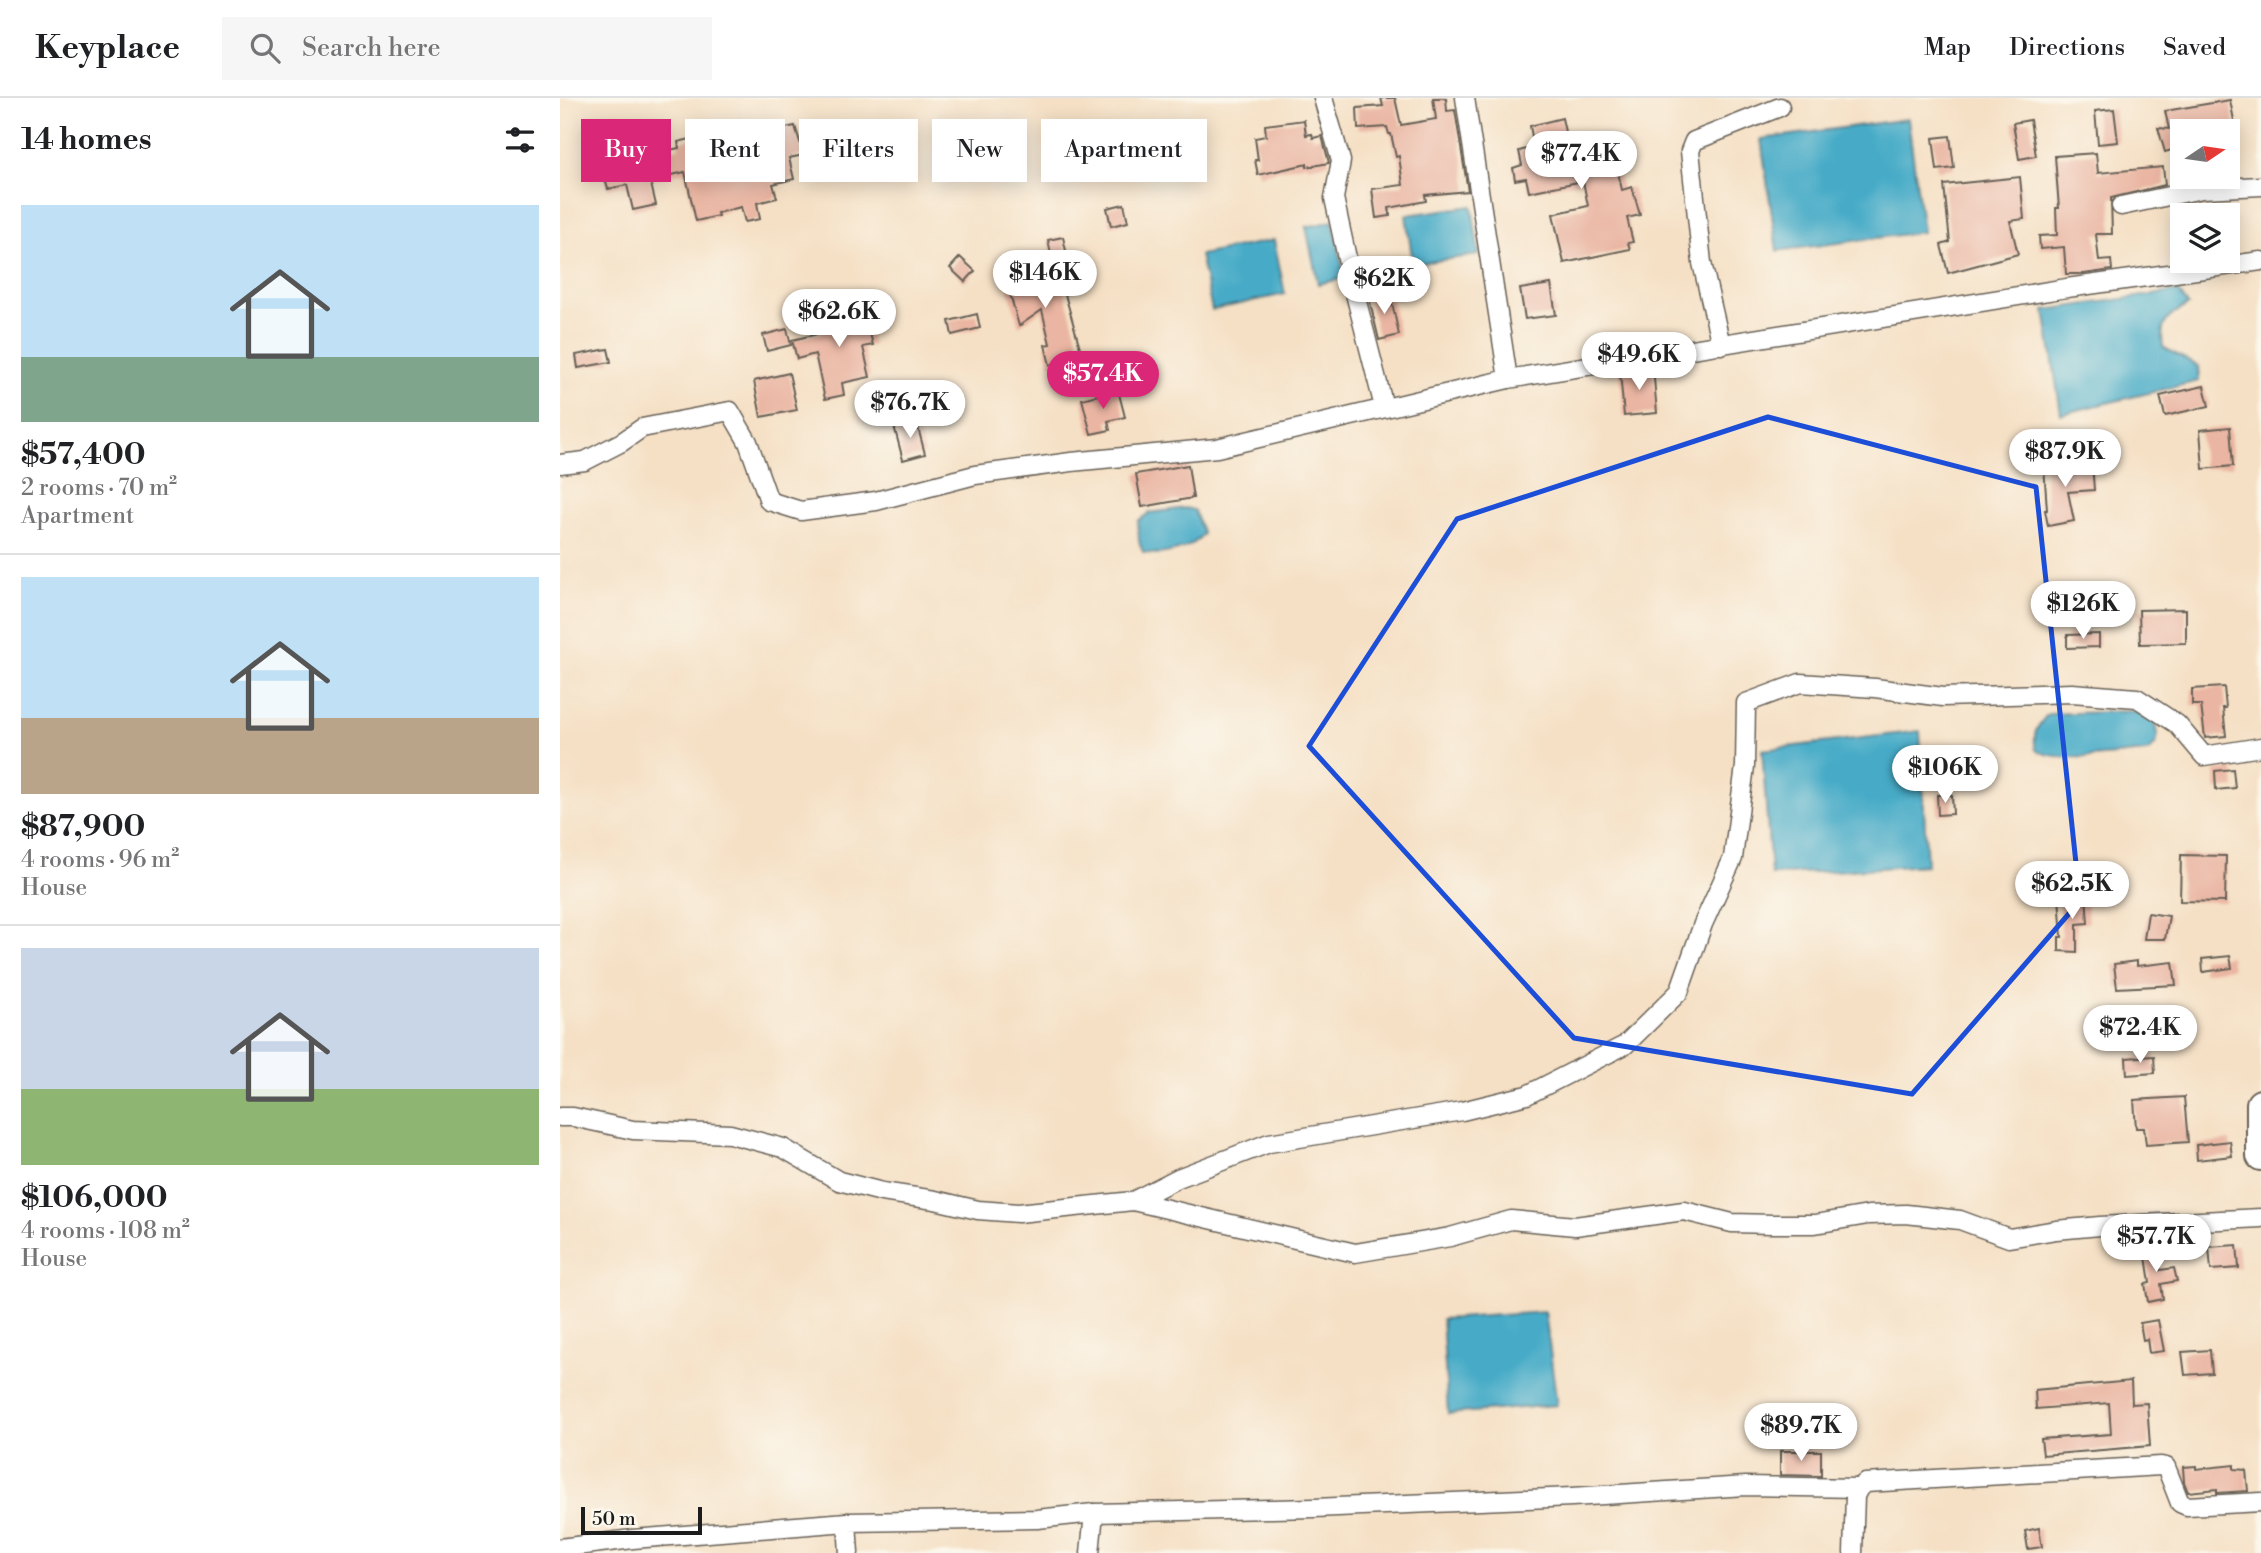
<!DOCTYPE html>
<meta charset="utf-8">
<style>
:root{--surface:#fff;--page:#f6f6f6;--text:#202124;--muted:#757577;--line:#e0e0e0;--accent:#db2777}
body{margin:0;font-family:"Libre Bodoni",serif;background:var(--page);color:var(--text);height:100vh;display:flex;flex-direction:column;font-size:26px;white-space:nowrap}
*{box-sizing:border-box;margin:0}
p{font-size:23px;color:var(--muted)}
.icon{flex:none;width:38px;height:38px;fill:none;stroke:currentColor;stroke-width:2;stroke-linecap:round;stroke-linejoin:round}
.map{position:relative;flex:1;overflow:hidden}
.sheet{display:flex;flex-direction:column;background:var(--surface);width:560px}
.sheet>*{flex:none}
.guide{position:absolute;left:21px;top:21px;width:665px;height:63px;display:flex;gap:14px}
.needle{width:46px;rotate:77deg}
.fabs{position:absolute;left:1610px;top:21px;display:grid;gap:14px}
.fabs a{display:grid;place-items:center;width:70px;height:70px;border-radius:0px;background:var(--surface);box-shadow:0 4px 18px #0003;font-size:35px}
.scale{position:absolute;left:21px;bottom:18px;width:121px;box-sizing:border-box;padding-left:7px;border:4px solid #1c1c1c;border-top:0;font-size:19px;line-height:24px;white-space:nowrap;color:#1c1c1c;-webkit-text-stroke:5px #fbf7ec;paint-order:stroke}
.price{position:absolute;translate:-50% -60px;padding:0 16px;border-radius:24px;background:#fff;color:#222;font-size:23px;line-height:46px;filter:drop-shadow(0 2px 4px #0008)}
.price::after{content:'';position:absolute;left:50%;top:42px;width:21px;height:16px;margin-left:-10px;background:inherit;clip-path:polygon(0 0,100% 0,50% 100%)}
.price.on{background:var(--accent);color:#fff}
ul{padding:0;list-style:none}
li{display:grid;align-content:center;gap:14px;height:371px;padding:0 21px}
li+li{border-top:2px solid var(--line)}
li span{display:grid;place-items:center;height:217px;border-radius:0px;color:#555}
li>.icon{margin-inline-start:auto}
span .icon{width:126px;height:126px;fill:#fffc;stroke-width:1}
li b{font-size:30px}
h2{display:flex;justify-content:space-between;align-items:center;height:84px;padding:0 21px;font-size:30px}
.chip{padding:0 24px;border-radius:0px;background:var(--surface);box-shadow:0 4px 18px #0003;font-size:24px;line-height:63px}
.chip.on{background:var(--accent);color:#fff}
header{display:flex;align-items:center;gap:42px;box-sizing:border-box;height:98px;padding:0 35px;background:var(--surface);border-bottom:2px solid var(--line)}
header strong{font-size:33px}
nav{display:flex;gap:38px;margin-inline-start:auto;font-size:24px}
.search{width:490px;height:63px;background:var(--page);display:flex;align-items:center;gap:18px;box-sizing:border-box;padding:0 24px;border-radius:0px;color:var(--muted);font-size:26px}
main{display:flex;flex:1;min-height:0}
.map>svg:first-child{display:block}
.water{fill:#47abc7;stroke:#326472;stroke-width:2}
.building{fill:#eab5a2}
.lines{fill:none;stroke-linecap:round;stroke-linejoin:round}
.minor-casing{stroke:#686157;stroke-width:21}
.primary-casing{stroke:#686157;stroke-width:32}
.minor{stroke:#fff;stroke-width:18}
.primary{stroke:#fff;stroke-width:28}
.marked{fill:none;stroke:#1d4ed8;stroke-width:5;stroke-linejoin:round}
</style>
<header>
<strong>Keyplace</strong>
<div class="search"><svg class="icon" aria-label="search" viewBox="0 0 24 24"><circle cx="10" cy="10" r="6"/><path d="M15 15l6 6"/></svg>Search here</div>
<nav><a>Map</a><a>Directions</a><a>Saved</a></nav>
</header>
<main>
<section class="sheet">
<h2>14 homes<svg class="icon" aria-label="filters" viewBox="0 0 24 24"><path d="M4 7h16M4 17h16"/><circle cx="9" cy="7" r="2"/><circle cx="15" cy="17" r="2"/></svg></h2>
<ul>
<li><span style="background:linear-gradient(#bfe0f5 70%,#7fa58c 0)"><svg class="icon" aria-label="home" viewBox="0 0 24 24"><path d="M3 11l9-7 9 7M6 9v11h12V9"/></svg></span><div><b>$57,400</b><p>2 rooms · 70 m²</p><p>Apartment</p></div></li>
<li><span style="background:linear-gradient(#bfe0f5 65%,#b9a48a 0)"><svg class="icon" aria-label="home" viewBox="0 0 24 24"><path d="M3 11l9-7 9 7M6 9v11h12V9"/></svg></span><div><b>$87,900</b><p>4 rooms · 96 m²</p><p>House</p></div></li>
<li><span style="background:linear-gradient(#c9d6e8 65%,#8fb573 0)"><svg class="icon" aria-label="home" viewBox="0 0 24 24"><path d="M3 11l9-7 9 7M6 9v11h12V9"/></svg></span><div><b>$106,000</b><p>4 rooms · 108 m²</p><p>House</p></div></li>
</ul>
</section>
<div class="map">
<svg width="1701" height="1455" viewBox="0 0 1701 1455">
<rect width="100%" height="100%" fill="#fbf7ec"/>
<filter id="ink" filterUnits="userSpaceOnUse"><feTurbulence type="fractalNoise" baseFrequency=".0143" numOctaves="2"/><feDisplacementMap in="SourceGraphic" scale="14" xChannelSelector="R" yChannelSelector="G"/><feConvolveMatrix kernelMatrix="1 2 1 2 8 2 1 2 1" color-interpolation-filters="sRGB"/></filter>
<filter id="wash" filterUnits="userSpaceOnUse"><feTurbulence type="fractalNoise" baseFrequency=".00686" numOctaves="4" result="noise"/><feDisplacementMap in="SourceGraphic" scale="28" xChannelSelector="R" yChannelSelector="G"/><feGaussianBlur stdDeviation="1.57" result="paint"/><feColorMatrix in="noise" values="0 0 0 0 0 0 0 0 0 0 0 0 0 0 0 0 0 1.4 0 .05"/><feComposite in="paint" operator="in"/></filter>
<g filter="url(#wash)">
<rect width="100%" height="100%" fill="#f5e0c5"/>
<!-- water -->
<g class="water">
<path d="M1348,21L1363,134L1217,153L1201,41Z"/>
<path d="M912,108L919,157L853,166L846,117Z"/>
<path d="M773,123L785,180L758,186L746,129Z"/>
<path d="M714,142L725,196L652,212L640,157Z"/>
<path d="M1618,193L1628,207C1608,218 1599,225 1603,249L1638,268L1639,283L1501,316L1485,212Z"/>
<path d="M625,410L634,412L643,436C632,452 600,459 583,454L579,444L578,423L589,415Z"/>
<path d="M1571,613L1583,617L1594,624C1598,637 1601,646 1587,654C1557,656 1501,666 1476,652C1472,635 1477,628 1488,616Z"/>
<path d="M1360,633L1367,767L1211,777L1202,652Z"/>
<path d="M985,1214L997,1307L888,1316L882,1221Z"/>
</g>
<g id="blocks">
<!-- building -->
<g class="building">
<path d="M821,0H835L841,27L876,21L873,0H886L887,13L895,12L908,93L865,97L866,103L829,110L830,118L816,120L812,91L843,87L839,58L836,59L831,36H829L827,29L798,31L797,10L823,8Z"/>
<path d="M1670,2L1676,33H1622V49L1605,54L1598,30L1609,31L1605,13Z"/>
<path d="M1554,11L1558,44L1538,46L1535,13Z"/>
<path d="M1002,20L1008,48L1050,39L1062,92L1072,89L1080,117L1067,120L1073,144L1068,145L1070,151L1004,165L993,116L1028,108L1023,83L969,94L966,80L955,82L953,70L962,67L959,53L974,49L970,28Z"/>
<path d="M744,22L746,37L752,36L753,40L762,38L769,65L747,69V66L698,77L695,62H698L695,40L706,38L705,27Z"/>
<path d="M1470,22L1476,58L1459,61L1453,25Z"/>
<path d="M299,25L306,56L294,59L287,28Z"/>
<path d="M215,27L216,32L235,28L244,57L229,60L234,81L213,86L217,100L197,105L200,121L185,124L181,109L157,115L158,118L136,123L125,74L90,82L96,107L73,112L67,87L48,91L38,57L80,49L82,58L119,50L118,44L143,38L150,65L182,58L184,56L179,35Z"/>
<path d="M1390,38L1394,70L1377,72L1373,40Z"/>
<path d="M1536,55L1538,75L1603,69L1605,87L1551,100L1552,136H1536L1539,163L1551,162L1552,172L1524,176H1506L1504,149L1480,151L1479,138L1497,137L1496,110H1499L1495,58Z"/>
<path d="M1460,79L1464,121L1450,123L1458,156L1388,175L1381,147L1390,144L1384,87Z"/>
<path d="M564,106L568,124L551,128L547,110Z"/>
<path d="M503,139L508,162L493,165L488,142Z"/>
<path d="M463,158L469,184L499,175L522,257L506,260V264L490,267L485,247L490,246L482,212L459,228L448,189L455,187L449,161Z"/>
<path d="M400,159L415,173L405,184L390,170Z"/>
<path d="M991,186L996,217L965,221L960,191Z"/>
<path d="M830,195L839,237L819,242L809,200Z"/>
<path d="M303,208L313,247L303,249L310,279L282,285L284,297L265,301L255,256L237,261L232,242L262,235L258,218Z"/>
<path d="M417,216L420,230L392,237L389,223Z"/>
<path d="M227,231L231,247L207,253L203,237Z"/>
<path d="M48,251L51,264L18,270L16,257Z"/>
<path d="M1093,269L1097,315L1064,318L1060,274Z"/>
<path d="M229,275L237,312L201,319L194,283Z"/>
<path d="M1644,288L1649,308L1605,318L1600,298Z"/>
<path d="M558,292L565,319L548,323L550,332L531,336L522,301Z"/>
<path d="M356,322L365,356L343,362L334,328Z"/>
<path d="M1670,329L1673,368L1643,371L1640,332Z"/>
<path d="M1532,365L1534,392L1508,394L1514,423L1488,428L1485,412H1487L1484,368Z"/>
<path d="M628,367L633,400L582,409L576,376Z"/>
<path d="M1626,511V545L1580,546L1579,512Z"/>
<path d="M1539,536V549L1507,550V537Z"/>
<path d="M1664,589L1666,610H1663L1666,638L1645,640L1641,607H1632V591Z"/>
<path d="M1673,671L1675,690L1656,692L1655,673Z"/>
<path d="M1377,697H1392L1393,716L1378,717Z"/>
<path d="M1621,757L1666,758L1665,804L1620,803Z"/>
<path d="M1526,797L1528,825L1517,826V854L1499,853V839H1502L1499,799Z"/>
<path d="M1588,815L1609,818L1605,841H1584Z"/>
<path d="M1670,858L1672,870L1643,874L1642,861Z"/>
<path d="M1577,863V868L1613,864L1616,887L1557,890L1554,866Z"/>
<path d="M1594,958L1595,975L1567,977L1566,960Z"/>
<path d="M1624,999L1628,1044L1586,1047L1584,1030H1576L1574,1002Z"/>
<path d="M1670,1043L1672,1058L1637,1062L1636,1047Z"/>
<path d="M1595,1144L1600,1172L1614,1170L1617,1183L1601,1186L1603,1201L1588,1204L1585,1186L1590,1185L1584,1145Z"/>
<path d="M1677,1147L1679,1170L1651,1172L1649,1149Z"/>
<path d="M1598,1222L1604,1253L1589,1255L1587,1241L1583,1242L1580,1225Z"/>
<path d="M1650,1252L1652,1275L1625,1277L1622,1254Z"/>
<path d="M1571,1283L1572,1306L1587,1305L1590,1348L1483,1357L1481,1341L1551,1336L1549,1305L1476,1311L1475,1292Z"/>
<path d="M1220,1353H1261V1378L1220,1377Z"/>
<path d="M1674,1367V1371L1686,1372L1688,1393L1657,1395V1391L1628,1394L1624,1384L1623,1369L1636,1368V1371Z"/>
<path d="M1479,1430L1482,1449L1468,1451L1465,1433Z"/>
</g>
</g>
</g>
<g filter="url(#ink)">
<use href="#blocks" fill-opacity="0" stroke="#686157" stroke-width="2"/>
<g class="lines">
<defs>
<g id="minor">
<path d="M763,0L781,63L774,100L793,188L824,309"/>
<path d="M905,0L948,281"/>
<path d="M1561,108L1642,91L1701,88"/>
<path d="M1161,247L1142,165L1130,53L1134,43L1220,9"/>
<path d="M0,366L25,363L62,344L82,330L170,313L188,344L209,403L241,413L316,403L415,377L511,364L657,350L948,281L1507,190L1701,163"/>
<path d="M0,1019H13L73,1032L170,1036L223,1050L279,1083L322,1094L375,1102L418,1112L458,1115L573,1103L618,1080L709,1045L902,1013L967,997L1065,947L1119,894L1143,826L1173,760L1185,668L1186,605L1240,585L1315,590L1383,599L1512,595L1577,600L1617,626L1644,658L1701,649"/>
<path d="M573,1103L795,1155L890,1139L951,1122L1015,1128L1124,1113L1172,1125L1212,1126H1255L1308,1117L1346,1116L1400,1122L1449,1140L1496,1132L1540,1128L1701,1120"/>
<path d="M0,1450L73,1441L287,1424"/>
<path d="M289,1455L287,1424L477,1421L534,1415L754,1410L1012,1399L1186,1388L1299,1390"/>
<path d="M530,1455L534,1415"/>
<path d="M1293,1455L1295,1398L1299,1390L1305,1385L1601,1368L1606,1369L1620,1405L1627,1408L1701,1404"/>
</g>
<path id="primary" d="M1701,1006V1058"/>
</defs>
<!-- minor casing -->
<use href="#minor" class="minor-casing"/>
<!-- primary casing -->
<use href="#primary" class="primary-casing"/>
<!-- minor -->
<use href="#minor" class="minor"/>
<!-- primary -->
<use href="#primary" class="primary"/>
</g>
</g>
<!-- marked area -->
<path class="marked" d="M1208,319L1476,389L1520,803L1352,996L1014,940L749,648L897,421Z"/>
</svg>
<div class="fabs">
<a><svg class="needle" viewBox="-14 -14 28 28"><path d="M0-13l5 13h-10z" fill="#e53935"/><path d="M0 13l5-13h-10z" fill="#757577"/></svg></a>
<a><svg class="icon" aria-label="layers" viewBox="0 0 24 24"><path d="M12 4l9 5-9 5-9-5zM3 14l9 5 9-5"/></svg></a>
</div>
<div class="scale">50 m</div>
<b class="price" style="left:1021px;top:93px">$77.4K</b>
<b class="price" style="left:485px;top:212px">$146K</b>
<b class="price" style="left:824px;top:218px">$62K</b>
<b class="price" style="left:279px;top:251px">$62.6K</b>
<b class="price" style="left:1079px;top:294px">$49.6K</b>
<b class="price on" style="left:543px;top:313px">$57.4K</b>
<b class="price" style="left:350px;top:342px">$76.7K</b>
<b class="price" style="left:1505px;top:391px">$87.9K</b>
<b class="price" style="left:1523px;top:543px">$126K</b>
<b class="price" style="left:1385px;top:707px">$106K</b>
<b class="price" style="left:1512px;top:823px">$62.5K</b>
<b class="price" style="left:1580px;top:967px">$72.4K</b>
<b class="price" style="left:1596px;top:1176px">$57.7K</b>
<b class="price" style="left:1241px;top:1365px">$89.7K</b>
<div class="guide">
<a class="chip on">Buy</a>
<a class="chip">Rent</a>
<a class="chip">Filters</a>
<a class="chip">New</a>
<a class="chip">Apartment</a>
</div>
</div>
</main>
